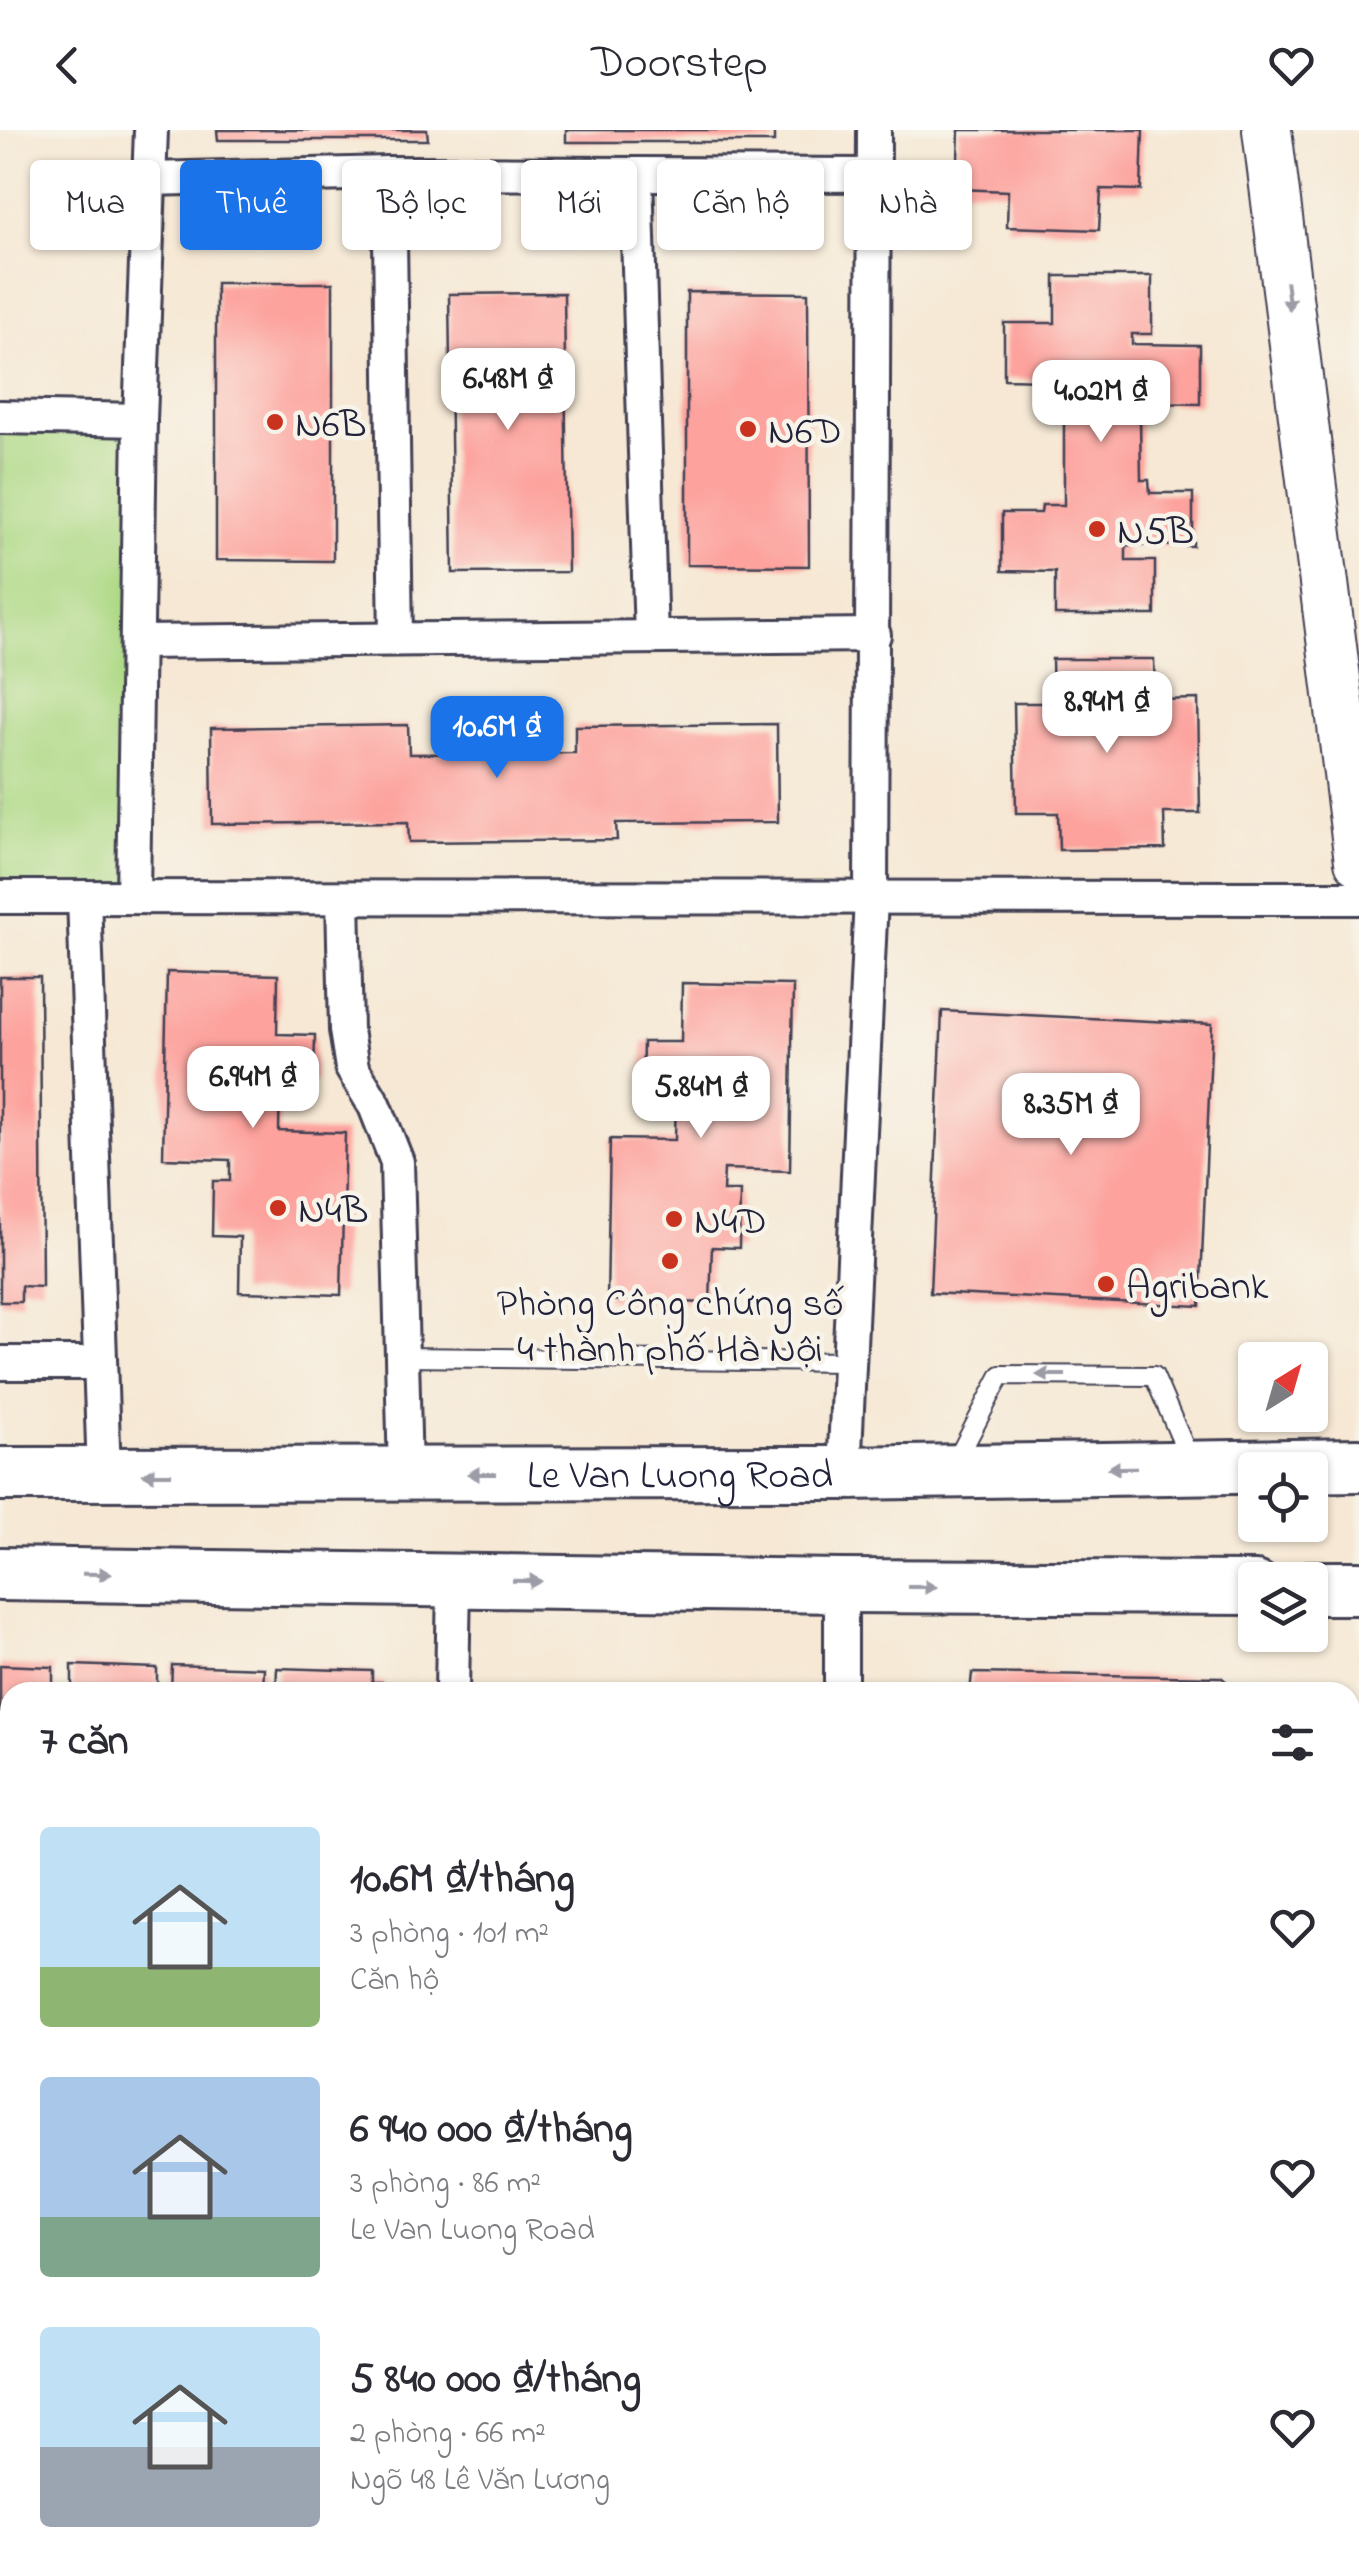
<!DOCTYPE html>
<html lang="vi">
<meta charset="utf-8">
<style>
:root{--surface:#fff;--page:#f7f7f7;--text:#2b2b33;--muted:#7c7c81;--accent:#1a73e8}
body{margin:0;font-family:"Indie Flower",sans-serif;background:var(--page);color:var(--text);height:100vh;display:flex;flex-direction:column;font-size:38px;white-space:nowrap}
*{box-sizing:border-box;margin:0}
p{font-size:32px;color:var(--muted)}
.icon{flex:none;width:55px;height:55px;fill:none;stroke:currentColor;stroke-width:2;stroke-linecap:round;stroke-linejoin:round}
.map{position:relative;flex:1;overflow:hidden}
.drawer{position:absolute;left:0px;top:1552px;width:1360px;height:892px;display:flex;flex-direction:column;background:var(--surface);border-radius:30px 30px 0 0;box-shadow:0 2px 8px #0004}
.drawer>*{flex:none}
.guide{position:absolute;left:30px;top:30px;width:1300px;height:90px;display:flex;gap:20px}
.needle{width:65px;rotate:37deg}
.buttons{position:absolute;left:1238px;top:1212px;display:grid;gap:20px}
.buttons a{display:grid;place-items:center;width:90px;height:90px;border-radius:10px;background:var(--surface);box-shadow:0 2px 8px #0004;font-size:50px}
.price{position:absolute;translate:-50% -85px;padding:0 22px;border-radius:20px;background:#fff;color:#222;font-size:32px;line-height:65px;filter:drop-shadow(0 2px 5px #0008)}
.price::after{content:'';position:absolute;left:50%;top:60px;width:30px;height:22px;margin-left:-15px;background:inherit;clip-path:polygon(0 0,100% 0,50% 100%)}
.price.selected{background:var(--accent);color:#fff}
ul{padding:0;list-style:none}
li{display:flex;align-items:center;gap:30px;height:250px;padding:0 40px}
li span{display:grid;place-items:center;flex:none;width:280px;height:200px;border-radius:10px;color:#555}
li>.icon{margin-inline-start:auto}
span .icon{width:120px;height:120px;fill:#fffc;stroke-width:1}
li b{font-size:42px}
h2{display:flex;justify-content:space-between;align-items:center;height:120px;padding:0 40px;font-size:42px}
.chip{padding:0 35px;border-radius:10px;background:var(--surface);box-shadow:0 2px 8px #0004;font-size:35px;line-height:90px}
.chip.selected{background:var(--accent);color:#fff}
header{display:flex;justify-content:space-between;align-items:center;height:130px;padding:0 40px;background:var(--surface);font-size:45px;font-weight:600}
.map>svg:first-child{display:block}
.green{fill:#add985;stroke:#687e60;stroke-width:2.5}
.building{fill:#fda29d}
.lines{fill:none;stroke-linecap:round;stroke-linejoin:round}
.service-casing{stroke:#424052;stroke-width:22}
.minor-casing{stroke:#424052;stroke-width:38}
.secondary-casing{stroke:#424052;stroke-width:52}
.primary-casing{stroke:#424052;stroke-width:58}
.service{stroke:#fff;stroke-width:18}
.minor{stroke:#fff;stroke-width:32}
.secondary{stroke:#fff;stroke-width:48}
.primary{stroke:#fff;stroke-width:52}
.oneway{fill:#9c9ca7}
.poi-dot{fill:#c8321e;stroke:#f7f3e8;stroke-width:4}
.labels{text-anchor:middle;stroke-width:9;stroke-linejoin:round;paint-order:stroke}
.poi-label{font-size:40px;fill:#22223b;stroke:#f7f3e8;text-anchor:start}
.street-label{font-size:40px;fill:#22223b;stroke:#f7f3e8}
</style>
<header><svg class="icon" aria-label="back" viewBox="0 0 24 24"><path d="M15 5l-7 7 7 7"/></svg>Doorstep<svg class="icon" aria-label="heart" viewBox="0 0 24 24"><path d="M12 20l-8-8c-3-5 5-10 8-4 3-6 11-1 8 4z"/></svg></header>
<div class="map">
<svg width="1359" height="2444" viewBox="0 0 1359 2444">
<rect width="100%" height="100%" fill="#f7f3e8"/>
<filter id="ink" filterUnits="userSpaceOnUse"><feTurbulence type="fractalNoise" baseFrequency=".01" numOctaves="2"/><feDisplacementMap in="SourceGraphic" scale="20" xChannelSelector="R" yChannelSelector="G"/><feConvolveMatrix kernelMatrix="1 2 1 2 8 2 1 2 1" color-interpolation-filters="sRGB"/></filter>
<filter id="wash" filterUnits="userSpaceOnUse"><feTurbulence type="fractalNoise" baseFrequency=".0048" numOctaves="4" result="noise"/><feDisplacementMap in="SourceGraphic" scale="40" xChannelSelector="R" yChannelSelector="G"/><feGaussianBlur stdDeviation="2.25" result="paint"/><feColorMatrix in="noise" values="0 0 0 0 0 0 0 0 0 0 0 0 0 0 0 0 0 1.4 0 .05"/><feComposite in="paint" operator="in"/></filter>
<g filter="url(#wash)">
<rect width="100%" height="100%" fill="#f6e8d4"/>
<!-- green -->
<path class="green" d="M0,287L140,290L133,767H0Z"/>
<g id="blocks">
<!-- building -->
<g class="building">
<path d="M217,0H427L428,10H218Z"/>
<rect x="566" y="0" width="208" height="12"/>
<path d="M959,0H1143L1141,60L1101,59L1099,100L1007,97L1008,61L957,59Z"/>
<path d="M1055,146H1152V204H1132V214L1200,215V274L1150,273V288H1140L1141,350H1149L1150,363H1193V416L1126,415V431H1155V485H1055V442L1002,441V383H1041L1042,375H1064V261L1043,260V250L1004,249V193H1055Z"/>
<path d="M216,153H333V431L216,430Z"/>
<path d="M687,162L808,163L809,436L687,435Z"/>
<path d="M564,163L568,442L453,443L449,164Z"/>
<path d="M1052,529H1154L1155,570L1198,569L1200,683H1164L1165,719L1059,720L1058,683H1016L1014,573H1053Z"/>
<path d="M777,594L778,692L616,693L617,710L409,712L408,692L212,694L211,598L408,595L409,624L575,623V596Z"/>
<path d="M167,842L278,845L277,904L315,905L314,951L280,950L279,1001L345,1003L341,1165L239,1162L240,1107L212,1106L213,1051H230V1030L163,1028Z"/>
<path d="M0,847H40L42,1157L21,1156V1172H0Z"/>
<path d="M682,853L793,855L790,1041L724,1039L723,1061H740L739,1118L712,1117L710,1173L607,1170L610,1009L675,1010L676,959L642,958L643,912H681Z"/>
<path d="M942,881L1212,894L1200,1176L930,1163Z"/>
<path d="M0,1535L53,1537V1562H10V1706L0,1705Z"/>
<path d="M72,1535L157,1538V1562H72Z"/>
<path d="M172,1535L264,1538L263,1562H171Z"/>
<path d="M277,1538L372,1541V1552H384L383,1562H276Z"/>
<path d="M972,1543L1221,1547L1239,1562H970Z"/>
<path d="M1350,1660L1359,1668V1960H1350Z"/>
<path d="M1350,2066L1359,2067V2240H1350Z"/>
<path d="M1350,2298L1359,2299L1358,2366H1350Z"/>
<rect x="238" y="2435" width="547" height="9"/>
<path d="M1047,2435H1208V2444H1044L1041,2441Z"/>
<rect x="1249" y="2435" width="98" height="9"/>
</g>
</g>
</g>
<g filter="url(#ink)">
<use href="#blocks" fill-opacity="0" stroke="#424052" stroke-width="2.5"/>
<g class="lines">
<defs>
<g id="service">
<path d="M401,1227L849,1232"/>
<path d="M954,1335L1001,1245L1154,1246L1191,1332"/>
<path d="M0,1787H10"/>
<path d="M1350,2017L1359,2011"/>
<path d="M1350,2026L1359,2031"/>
<path d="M210,2444V2442"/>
</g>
<g id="minor">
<path d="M389,43L396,509"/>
<path d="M636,45L651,507"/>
<path d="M149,49L389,43L875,45"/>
<path d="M0,287L140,290"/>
<path d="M137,512L874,505"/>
<path d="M0,767L1359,768"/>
<path d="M84,767L104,1344"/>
<path d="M133,767L140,290L151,0"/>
<path d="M343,768L346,900L352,938L375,976L397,1032L405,1344"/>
<path d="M0,1233H100"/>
<path d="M844,1343L871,768L874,0"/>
<path d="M452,1562L454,1450"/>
<path d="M841,1562V1456"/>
<path d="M981,2435L990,2444"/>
</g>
<path id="secondary" d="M1267,0L1359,731"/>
<g id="primary">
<path id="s1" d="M0,1344L844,1343L1359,1335"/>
<path d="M0,1444L841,1456L1255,1458"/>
<path d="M1310,1458H1359"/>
</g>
</defs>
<!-- service casing -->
<use href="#service" class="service-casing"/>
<!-- minor casing -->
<use href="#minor" class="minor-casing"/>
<!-- secondary casing -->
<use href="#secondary" class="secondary-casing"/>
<!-- primary casing -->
<use href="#primary" class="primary-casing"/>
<!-- service -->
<use href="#service" class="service"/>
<!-- minor -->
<use href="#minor" class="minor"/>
<!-- secondary -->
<use href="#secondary" class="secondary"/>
<!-- primary -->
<use href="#primary" class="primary"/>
</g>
<!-- one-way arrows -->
<defs><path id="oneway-solid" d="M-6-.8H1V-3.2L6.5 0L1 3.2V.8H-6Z" transform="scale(2.5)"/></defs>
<g class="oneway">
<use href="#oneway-solid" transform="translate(1288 166) rotate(83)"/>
<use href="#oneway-solid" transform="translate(1051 1245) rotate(-180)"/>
<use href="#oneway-solid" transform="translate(1122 1338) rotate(179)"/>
<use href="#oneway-solid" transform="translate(157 1344) rotate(-180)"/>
<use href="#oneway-solid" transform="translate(482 1344) rotate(180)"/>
<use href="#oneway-solid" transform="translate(97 1444) rotate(1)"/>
<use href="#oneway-solid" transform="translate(527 1451) rotate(1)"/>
<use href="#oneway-solid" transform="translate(922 1457)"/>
</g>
</g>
<!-- markers -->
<g class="poi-dot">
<circle cx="275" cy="292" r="10"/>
<circle cx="748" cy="299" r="10"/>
<circle cx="1097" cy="399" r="10"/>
<circle cx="278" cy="1078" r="10"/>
<circle cx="674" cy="1089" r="10"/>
<circle cx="670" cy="1131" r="10"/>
<circle cx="1106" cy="1154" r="10"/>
</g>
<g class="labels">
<!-- poi labels -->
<g class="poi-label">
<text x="295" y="306">N6B</text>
<text x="768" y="313">N6D</text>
<text x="1117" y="413">N5B</text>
<text x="298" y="1092">N4B</text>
<text x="694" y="1103">N4D</text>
<text x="1126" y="1168">Agribank</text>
<text x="670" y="1185" text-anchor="middle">Phòng Công chứng số<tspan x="670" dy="46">4 thành phố Hà Nội</tspan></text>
</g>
<!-- street labels -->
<g class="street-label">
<text dy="14" stroke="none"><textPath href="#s1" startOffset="680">Le Van Luong Road</textPath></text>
</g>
</g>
</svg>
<div class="buttons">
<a><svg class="needle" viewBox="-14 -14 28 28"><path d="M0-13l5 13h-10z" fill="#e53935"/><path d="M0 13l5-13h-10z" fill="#7c7c81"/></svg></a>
<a><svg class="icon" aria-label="locate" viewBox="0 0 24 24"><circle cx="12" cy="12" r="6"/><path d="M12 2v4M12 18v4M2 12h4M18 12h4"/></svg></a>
<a><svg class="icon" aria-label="layers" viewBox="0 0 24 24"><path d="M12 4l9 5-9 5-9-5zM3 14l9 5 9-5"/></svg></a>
</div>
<b class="price" style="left:508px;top:303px">6.48M ₫</b>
<b class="price" style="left:1101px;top:315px">4.02M ₫</b>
<b class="price" style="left:1107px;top:626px">8.94M ₫</b>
<b class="price selected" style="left:497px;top:651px">10.6M ₫</b>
<b class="price" style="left:253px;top:1001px">6.94M ₫</b>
<b class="price" style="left:701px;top:1011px">5.84M ₫</b>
<b class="price" style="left:1071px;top:1028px">8.35M ₫</b>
<div class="guide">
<a class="chip">Mua</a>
<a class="chip selected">Thuê</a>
<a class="chip">Bộ lọc</a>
<a class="chip">Mới</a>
<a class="chip">Căn hộ</a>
<a class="chip">Nhà</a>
</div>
<section class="drawer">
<h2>7 căn<svg class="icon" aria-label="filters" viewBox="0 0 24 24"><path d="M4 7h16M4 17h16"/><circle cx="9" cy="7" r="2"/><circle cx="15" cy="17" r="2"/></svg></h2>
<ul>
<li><span style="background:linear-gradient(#bfe0f5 70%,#8fb573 0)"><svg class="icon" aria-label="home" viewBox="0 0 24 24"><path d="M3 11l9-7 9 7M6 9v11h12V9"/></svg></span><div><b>10.6M ₫/tháng</b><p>3 phòng · 101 m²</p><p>Căn hộ</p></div><svg class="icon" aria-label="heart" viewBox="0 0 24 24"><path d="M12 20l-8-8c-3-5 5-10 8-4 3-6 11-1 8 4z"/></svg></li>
<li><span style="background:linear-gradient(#a9c7e8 70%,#7fa58c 0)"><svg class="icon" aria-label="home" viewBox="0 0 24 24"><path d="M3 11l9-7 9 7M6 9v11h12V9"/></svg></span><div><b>6 940 000 ₫/tháng</b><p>3 phòng · 86 m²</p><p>Le Van Luong Road</p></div><svg class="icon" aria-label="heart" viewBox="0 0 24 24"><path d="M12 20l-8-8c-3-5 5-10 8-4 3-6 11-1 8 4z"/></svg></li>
<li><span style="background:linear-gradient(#bfe0f5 60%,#9aa5b1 0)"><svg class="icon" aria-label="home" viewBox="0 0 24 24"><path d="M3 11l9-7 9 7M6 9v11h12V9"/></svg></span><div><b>5 840 000 ₫/tháng</b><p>2 phòng · 66 m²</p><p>Ngõ 48 Lê Văn Lương</p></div><svg class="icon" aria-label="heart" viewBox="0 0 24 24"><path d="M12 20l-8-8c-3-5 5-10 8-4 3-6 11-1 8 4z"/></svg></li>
</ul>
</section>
</div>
